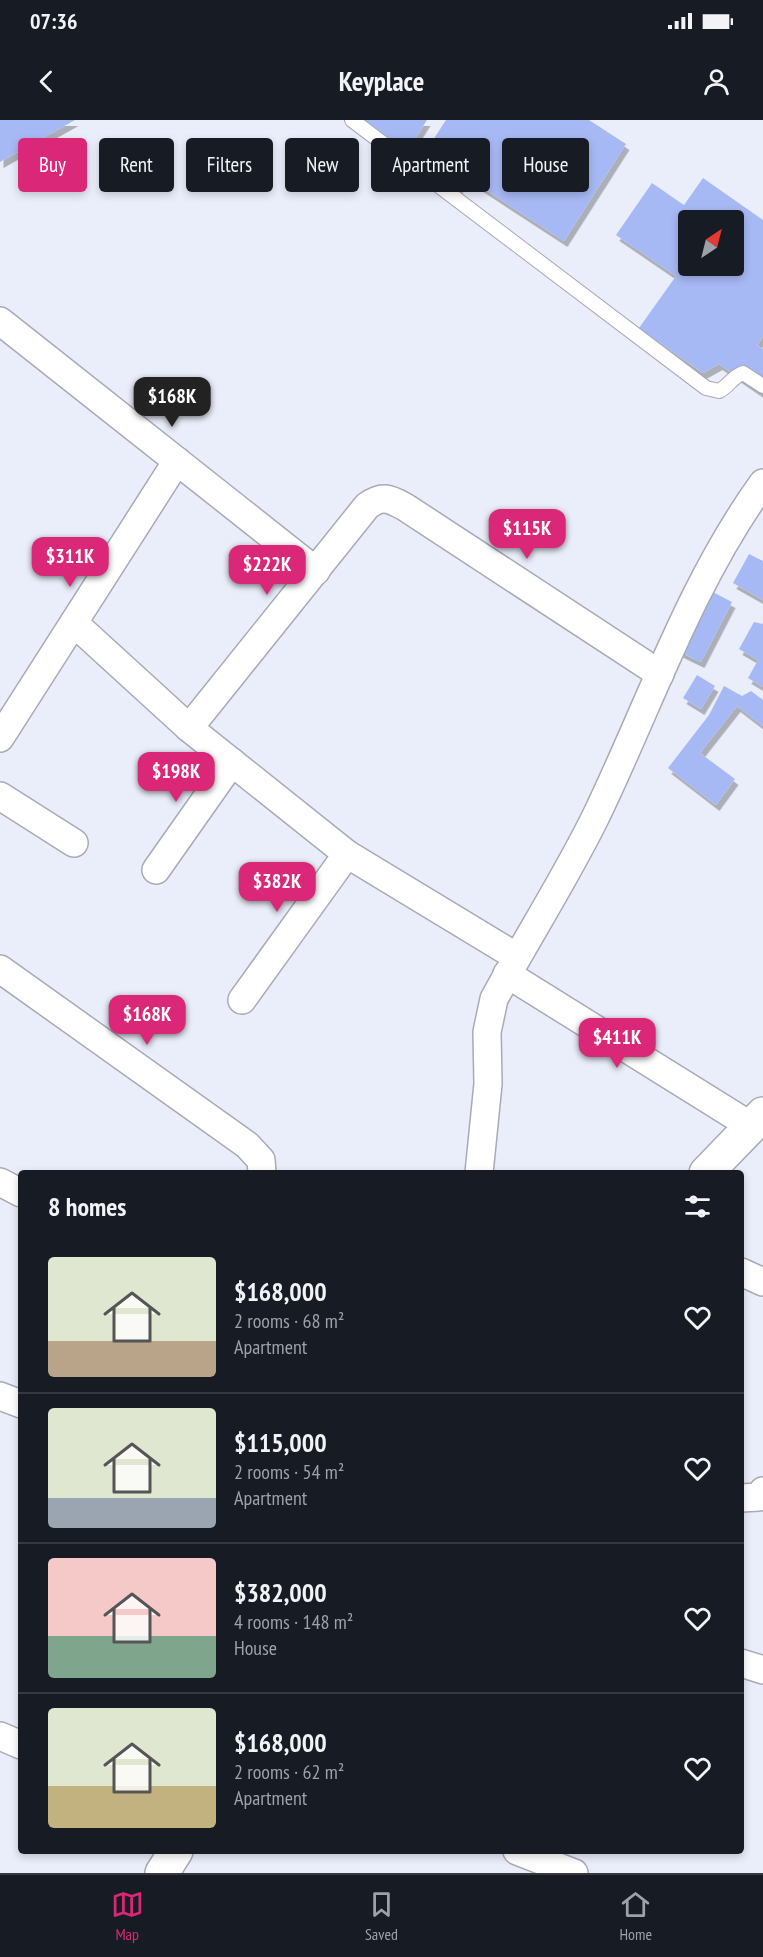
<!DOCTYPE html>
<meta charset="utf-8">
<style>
:root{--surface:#171b24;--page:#20242c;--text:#f1f3f6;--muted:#9ea1a6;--line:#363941;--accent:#db2777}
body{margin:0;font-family:"PT Sans Narrow",sans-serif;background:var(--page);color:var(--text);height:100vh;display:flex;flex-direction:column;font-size:22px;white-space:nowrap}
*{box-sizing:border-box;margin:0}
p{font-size:20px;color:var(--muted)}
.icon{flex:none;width:33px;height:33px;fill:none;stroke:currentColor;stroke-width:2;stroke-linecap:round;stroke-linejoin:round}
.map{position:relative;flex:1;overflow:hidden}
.panel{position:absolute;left:18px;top:1050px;width:726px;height:684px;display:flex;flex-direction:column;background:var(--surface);border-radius:6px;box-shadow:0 3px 9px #0003}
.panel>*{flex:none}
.top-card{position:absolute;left:18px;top:18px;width:728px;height:54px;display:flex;gap:12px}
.needle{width:39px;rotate:35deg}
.tools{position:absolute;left:678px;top:90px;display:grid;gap:12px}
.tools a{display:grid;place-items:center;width:66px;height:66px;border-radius:6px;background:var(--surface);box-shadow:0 3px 9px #0003;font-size:30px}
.price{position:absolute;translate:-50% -51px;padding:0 14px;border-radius:12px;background:var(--accent);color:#fff;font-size:20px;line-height:39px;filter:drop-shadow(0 2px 3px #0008)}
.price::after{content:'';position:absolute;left:50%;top:36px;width:18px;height:14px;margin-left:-9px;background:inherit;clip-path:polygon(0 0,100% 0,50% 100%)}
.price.active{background:#222;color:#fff}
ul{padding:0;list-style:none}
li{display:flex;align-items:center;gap:18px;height:150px;padding:0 30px}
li+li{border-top:2px solid var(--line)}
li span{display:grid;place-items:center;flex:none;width:168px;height:120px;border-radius:6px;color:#555}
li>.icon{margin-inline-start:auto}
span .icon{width:72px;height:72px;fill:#fffc;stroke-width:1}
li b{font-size:26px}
h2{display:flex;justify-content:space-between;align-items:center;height:72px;padding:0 30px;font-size:26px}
.tag{padding:0 21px;border-radius:6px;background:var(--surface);box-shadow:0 3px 9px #0003;font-size:21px;line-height:54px}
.tag.active{background:var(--accent);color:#fff}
.status{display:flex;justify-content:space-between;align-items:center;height:42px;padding:0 30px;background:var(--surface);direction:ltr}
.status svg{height:16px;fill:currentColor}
header{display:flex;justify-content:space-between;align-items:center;height:78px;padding:0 30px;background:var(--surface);font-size:27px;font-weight:800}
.tabs{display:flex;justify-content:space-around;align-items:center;height:84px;border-top:2px solid var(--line);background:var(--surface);font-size:16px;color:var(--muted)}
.tabs a{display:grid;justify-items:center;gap:3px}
.tabs .active{color:var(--accent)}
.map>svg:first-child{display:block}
.building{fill:#a7b9f4;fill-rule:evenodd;filter:url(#shadow)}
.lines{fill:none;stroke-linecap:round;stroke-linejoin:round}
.lane-casing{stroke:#a7abb6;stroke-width:16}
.street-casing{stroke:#a7abb6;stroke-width:30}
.secondary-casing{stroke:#a7abb6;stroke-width:36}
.lane{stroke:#fff;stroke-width:14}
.street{stroke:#fff;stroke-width:27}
.secondary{stroke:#fff;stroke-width:33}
</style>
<div class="status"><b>07:36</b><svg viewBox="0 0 49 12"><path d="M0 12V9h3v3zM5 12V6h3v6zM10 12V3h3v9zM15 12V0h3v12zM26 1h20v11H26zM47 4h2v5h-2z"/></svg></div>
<header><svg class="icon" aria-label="back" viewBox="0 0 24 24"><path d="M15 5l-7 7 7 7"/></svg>Keyplace<svg class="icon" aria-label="person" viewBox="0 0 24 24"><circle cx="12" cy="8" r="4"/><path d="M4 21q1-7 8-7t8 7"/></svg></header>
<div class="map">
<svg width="763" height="1753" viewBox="0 0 763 1753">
<defs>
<filter id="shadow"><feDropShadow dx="3.5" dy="6" stdDeviation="0" flood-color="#0004"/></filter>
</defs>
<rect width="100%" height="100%" fill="#eaeefa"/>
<!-- building -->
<g class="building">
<path d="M0,0H75L0,42Z"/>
<path d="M362,0H427L408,30Z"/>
<path d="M446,0H589L626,24L564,121L466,57L456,72L416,46Z"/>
<path d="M703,58L763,100V216L757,225L763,229V274L719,244L703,253L639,208L676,156L616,115L652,63L684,85ZM688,100H734V146H688Z"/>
<path d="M749,434L763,441V480L733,463Z"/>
<path d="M707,469L732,482L701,542L676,530Z"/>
<path d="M754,502L763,504V567L748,558L758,540L739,529Z"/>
<path d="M697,555L715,566L701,589L683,578Z"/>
<path d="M724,566L742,576L751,571L763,580V606L737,586L700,633L735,659L716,685L668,648L709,595Z"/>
</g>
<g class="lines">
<defs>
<path id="lane" d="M352,0L706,268L719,271C729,266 732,257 743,253L763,266"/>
<g id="street">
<path d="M0,201L316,451"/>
<path d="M74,503L189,608L347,734L517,837"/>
<path d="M189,608L367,386C382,375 389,378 405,387L660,554"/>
<path d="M0,618L177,341"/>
<path d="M0,676L74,723"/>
<path d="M156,750L232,642"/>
<path d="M0,849L247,1025L261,1040L262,1053"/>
<path d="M507,854L751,1006"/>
<path d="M242,880L347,734"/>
<path d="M479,1053L488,964L487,912L494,879C527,818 565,759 596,696C650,584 690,464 763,363"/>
<path d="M0,1062L21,1073"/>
<path d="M741,1152L763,1162"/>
<path d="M0,1276L21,1284"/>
<path d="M741,1378L759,1377L763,1371"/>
<path d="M741,1543L763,1550"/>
<path d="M0,1616L21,1625"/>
<path d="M517,1731L574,1753"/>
</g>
<g id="secondary">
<path d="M706,1053L763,994"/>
<path d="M162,1753L176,1731"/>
</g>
</defs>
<!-- lane casing -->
<use href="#lane" class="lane-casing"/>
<!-- street casing -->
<use href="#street" class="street-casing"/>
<!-- secondary casing -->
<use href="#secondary" class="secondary-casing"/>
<!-- lane -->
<use href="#lane" class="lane"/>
<!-- street -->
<use href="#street" class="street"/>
<!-- secondary -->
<use href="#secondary" class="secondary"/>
</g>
</svg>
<div class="tools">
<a><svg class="needle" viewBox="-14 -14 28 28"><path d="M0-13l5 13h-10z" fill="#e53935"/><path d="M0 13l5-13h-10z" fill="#9ea1a6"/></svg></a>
</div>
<b class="price active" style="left:172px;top:308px">$168K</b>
<b class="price" style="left:527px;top:440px">$115K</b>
<b class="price" style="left:70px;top:468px">$311K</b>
<b class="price" style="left:267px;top:476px">$222K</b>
<b class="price" style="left:176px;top:683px">$198K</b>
<b class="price" style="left:277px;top:793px">$382K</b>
<b class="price" style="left:147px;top:926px">$168K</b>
<b class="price" style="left:617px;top:949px">$411K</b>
<div class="top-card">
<a class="tag active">Buy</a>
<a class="tag">Rent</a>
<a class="tag">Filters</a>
<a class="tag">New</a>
<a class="tag">Apartment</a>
<a class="tag">House</a>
</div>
<section class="panel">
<h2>8 homes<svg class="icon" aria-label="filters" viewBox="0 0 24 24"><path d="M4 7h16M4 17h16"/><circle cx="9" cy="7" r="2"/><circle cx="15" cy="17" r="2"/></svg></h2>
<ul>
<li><span style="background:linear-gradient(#dfe7d0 70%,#b9a48a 0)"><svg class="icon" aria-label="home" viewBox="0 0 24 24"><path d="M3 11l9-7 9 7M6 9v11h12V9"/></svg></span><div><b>$168,000</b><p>2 rooms · 68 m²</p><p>Apartment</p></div><svg class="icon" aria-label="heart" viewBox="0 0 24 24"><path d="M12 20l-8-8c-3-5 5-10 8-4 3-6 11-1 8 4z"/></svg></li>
<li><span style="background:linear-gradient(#dfe7d0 75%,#9aa5b1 0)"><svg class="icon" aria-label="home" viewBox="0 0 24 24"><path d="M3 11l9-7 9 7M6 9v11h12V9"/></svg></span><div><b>$115,000</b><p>2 rooms · 54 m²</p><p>Apartment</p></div><svg class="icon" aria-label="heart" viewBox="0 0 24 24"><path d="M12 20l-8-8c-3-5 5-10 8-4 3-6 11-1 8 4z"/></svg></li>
<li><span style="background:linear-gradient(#f6c9c9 65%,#7fa58c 0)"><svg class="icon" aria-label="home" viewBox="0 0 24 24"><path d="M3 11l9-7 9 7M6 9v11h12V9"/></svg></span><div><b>$382,000</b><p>4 rooms · 148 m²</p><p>House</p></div><svg class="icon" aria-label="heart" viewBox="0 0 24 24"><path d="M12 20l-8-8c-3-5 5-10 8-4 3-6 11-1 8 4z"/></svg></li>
<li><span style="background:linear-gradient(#dfe7d0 65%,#c2b280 0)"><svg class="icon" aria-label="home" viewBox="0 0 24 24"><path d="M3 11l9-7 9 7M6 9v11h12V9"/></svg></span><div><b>$168,000</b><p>2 rooms · 62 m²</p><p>Apartment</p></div><svg class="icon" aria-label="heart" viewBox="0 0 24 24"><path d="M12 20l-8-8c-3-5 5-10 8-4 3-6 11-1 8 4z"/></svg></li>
</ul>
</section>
</div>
<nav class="tabs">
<a class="active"><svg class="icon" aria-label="map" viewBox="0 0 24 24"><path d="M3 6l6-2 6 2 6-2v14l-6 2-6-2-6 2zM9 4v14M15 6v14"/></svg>Map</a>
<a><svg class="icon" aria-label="saved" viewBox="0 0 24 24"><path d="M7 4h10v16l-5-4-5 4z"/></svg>Saved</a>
<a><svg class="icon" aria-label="home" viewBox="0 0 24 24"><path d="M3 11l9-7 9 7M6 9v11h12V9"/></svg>Home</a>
</nav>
